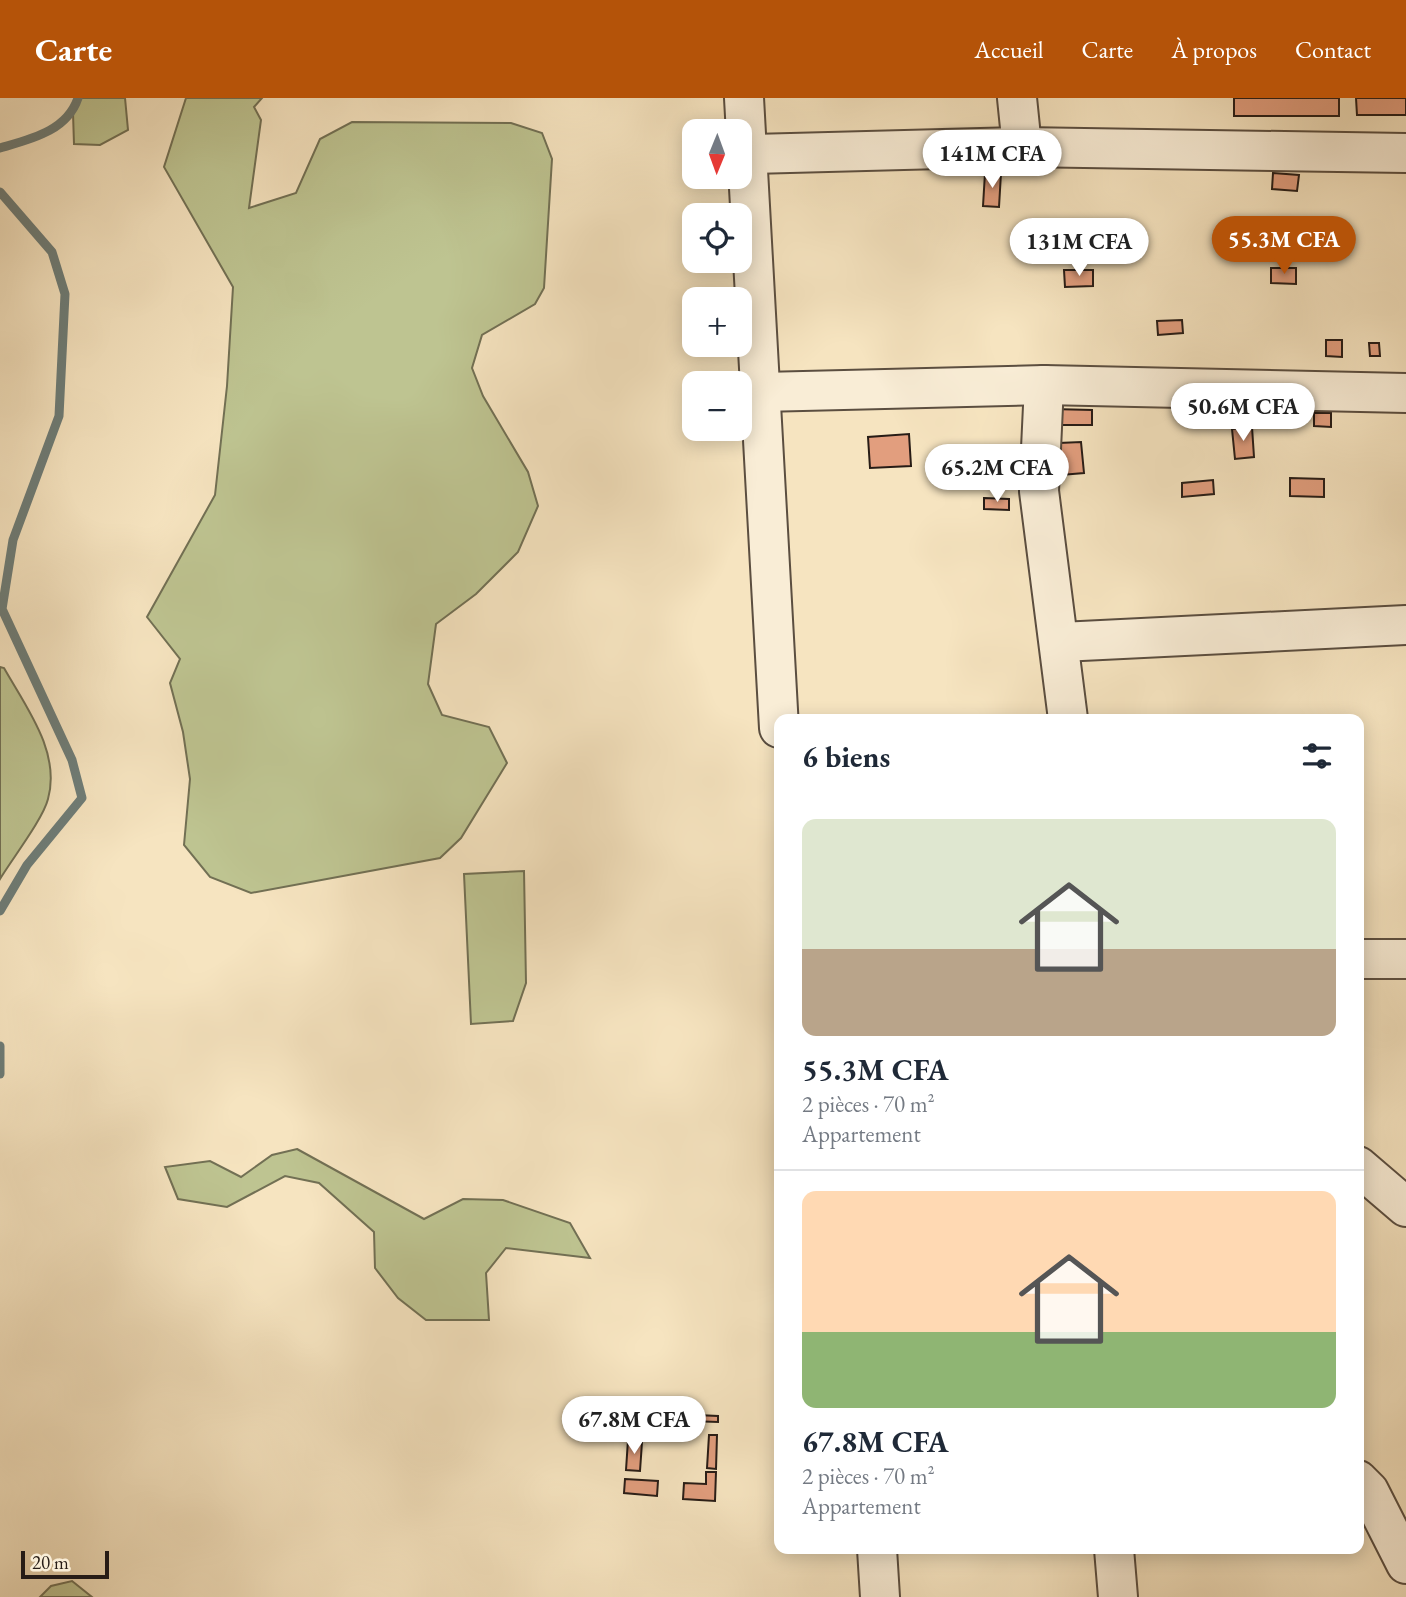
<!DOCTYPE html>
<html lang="fr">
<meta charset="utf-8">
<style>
:root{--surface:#fff;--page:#f2f2f3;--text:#1f2937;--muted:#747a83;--line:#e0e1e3;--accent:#b45309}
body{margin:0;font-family:"EB Garamond",serif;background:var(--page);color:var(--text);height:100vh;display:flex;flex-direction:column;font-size:26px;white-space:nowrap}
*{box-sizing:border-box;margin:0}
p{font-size:23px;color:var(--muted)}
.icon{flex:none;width:38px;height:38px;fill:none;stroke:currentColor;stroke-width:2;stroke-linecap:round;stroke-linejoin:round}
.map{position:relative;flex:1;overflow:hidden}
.panel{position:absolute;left:774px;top:616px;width:590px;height:840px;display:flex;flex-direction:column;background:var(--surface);border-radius:14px;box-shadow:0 4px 18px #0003}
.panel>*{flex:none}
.needle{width:46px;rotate:181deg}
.buttons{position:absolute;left:682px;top:21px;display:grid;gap:14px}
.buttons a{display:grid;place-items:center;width:70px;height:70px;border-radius:14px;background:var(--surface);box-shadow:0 4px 18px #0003;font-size:35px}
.scale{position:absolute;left:21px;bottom:18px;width:88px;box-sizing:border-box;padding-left:7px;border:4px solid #271c16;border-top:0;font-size:19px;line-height:24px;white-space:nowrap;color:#271c16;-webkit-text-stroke:5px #f9edd6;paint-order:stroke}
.price{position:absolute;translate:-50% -60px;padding:0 16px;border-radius:24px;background:#fff;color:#222;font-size:23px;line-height:46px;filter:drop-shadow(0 2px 4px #0008)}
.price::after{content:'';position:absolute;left:50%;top:42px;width:21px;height:16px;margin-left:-10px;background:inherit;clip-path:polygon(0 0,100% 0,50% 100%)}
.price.on{background:var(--accent);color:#fff}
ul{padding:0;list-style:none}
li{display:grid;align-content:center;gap:14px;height:371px;padding:0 28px}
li+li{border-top:2px solid var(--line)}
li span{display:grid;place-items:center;height:217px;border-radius:14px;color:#555}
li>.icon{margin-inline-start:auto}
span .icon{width:126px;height:126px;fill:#fffc;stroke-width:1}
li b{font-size:30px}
h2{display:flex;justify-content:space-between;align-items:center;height:84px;padding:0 28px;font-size:30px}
header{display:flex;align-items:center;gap:42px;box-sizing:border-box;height:98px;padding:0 35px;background:var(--accent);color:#fff}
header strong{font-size:33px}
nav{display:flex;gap:38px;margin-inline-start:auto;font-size:24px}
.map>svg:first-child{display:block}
.green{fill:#bec491;stroke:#727054;stroke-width:2}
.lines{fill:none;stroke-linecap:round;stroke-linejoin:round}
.stream{stroke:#6e7d78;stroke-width:9}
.building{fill:#e29e7e;stroke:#271c16;stroke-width:2}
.minor-casing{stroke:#5b4e40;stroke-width:42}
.minor{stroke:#f9edd6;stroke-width:38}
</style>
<header>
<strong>Carte</strong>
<nav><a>Accueil</a><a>Carte</a><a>À propos</a><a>Contact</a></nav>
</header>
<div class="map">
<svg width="1406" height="1499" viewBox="0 0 1406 1499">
<rect width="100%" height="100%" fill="#f6e4c0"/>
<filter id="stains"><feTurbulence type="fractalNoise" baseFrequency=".00286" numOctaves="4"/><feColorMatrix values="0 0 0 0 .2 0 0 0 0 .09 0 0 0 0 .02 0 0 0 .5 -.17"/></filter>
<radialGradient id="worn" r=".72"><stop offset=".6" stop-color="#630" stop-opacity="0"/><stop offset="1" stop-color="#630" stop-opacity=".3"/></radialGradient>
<!-- green -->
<g class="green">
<path d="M78,0H125L128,32L100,47L74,46L73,15Z"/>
<path d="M186,0H262L254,9L261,22L249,110L296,95L320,41L352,24L511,25L542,35L552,61L544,190L535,206L482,237L472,270L483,298L528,374L538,408L518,454L476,496L436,526L428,586L442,617L489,629L507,665L461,740L440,760L251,795L210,779L184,747L190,681L183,634L170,585L180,561L147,519L215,397L227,288L233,189L164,69Z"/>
<path d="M0,569L4,570C26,609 61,654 48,701C43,721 12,761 0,781Z"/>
<path d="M524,773L526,885L513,923L471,926L464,776Z"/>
<path d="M297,1051L424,1121L463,1101L503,1102L570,1125L590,1160L506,1150L486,1175L489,1222H426L398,1200L375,1170L374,1134L319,1085L285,1078L227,1109L178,1101L165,1069L210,1063L241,1079L272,1057Z"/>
<path d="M72,1483L92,1499H40L51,1488Z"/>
</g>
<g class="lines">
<!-- stream -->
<g class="stream">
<path d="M0,50C31,41 67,33 78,0"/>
<path d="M0,94L52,154L65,196L59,318L13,442L2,511L72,662L82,700L27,767L0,813"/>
<path d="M0,948V976"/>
</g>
</g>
<!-- building -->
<g class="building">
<rect x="1234" y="0" width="105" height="18"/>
<path d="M1356,0H1406V17H1357Z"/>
<path d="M985,75H1001L999,109L983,108Z"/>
<path d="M1273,75L1299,77L1297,93L1272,91Z"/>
<path d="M1271,170H1296V186L1271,185Z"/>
<path d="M1064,172H1093V188L1065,189Z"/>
<path d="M1182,222L1183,235L1158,237L1157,223Z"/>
<path d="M1326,242H1342V259L1326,258Z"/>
<path d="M1369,245H1379L1380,258H1370Z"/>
<path d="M1052,311L1092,312V327H1052Z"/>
<path d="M1314,315H1331V329L1314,328Z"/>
<path d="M1252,329L1254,359L1235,361L1232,331Z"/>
<path d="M909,336L911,368L870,370L868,339Z"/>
<path d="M1081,344L1084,375L1061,377L1059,345Z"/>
<path d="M1290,380L1324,381V399L1290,398Z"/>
<path d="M1213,382L1214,396L1182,399V385Z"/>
<path d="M984,400L1009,401V412L984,411Z"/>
<path d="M630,1314L718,1318V1324L629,1321Z"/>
<path d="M709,1337H717L716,1371L707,1370Z"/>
<path d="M628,1342L642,1344L640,1373L626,1372Z"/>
<path d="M706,1374H716L715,1403L683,1401L684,1385L706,1386Z"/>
<path d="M625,1381L658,1383L657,1398L624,1395Z"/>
</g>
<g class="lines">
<defs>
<g id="minor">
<path d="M744,0L779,630"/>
<path d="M1017,0L1022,49"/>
<path d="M748,56L1022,49L1406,55"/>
<path d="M1044,287L1039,393L1068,621"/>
<path d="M760,294L1044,287L1406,295"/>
<path d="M1061,544L1406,527"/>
<path d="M1358,861H1406"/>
<path d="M1358,1068L1406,1109"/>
<path d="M1358,1382L1369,1393L1406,1466"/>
<path d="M877,1451L880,1499"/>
<path d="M1114,1451L1118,1499"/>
</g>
</defs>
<!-- minor casing -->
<use href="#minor" class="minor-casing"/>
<!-- minor -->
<use href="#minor" class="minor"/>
</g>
<rect width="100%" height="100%" filter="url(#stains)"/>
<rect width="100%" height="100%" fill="url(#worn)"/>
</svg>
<div class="buttons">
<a><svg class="needle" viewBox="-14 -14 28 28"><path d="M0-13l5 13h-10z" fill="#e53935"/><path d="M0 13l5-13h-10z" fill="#747a83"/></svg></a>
<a><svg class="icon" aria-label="locate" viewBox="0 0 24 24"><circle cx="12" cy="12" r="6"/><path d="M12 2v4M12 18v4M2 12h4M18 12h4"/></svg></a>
<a>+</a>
<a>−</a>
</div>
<div class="scale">20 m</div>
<b class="price" style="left:992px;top:92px">141M CFA</b>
<b class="price on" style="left:1284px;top:178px">55.3M CFA</b>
<b class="price" style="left:1079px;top:180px">131M CFA</b>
<b class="price" style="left:1243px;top:345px">50.6M CFA</b>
<b class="price" style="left:997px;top:406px">65.2M CFA</b>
<b class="price" style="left:634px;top:1358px">67.8M CFA</b>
<section class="panel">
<h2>6 biens<svg class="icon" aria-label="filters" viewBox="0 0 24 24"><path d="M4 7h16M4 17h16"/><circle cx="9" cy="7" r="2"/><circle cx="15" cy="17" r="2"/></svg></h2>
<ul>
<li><span style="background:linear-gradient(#dfe7d0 60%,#b9a48a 0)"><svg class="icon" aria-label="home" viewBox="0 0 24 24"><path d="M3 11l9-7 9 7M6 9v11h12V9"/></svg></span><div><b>55.3M CFA</b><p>2 pièces · 70 m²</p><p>Appartement</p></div></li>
<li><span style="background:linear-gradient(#ffd9b3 65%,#8fb573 0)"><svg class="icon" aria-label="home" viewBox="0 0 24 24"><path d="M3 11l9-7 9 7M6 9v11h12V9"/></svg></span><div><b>67.8M CFA</b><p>2 pièces · 70 m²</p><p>Appartement</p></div></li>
</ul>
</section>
</div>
